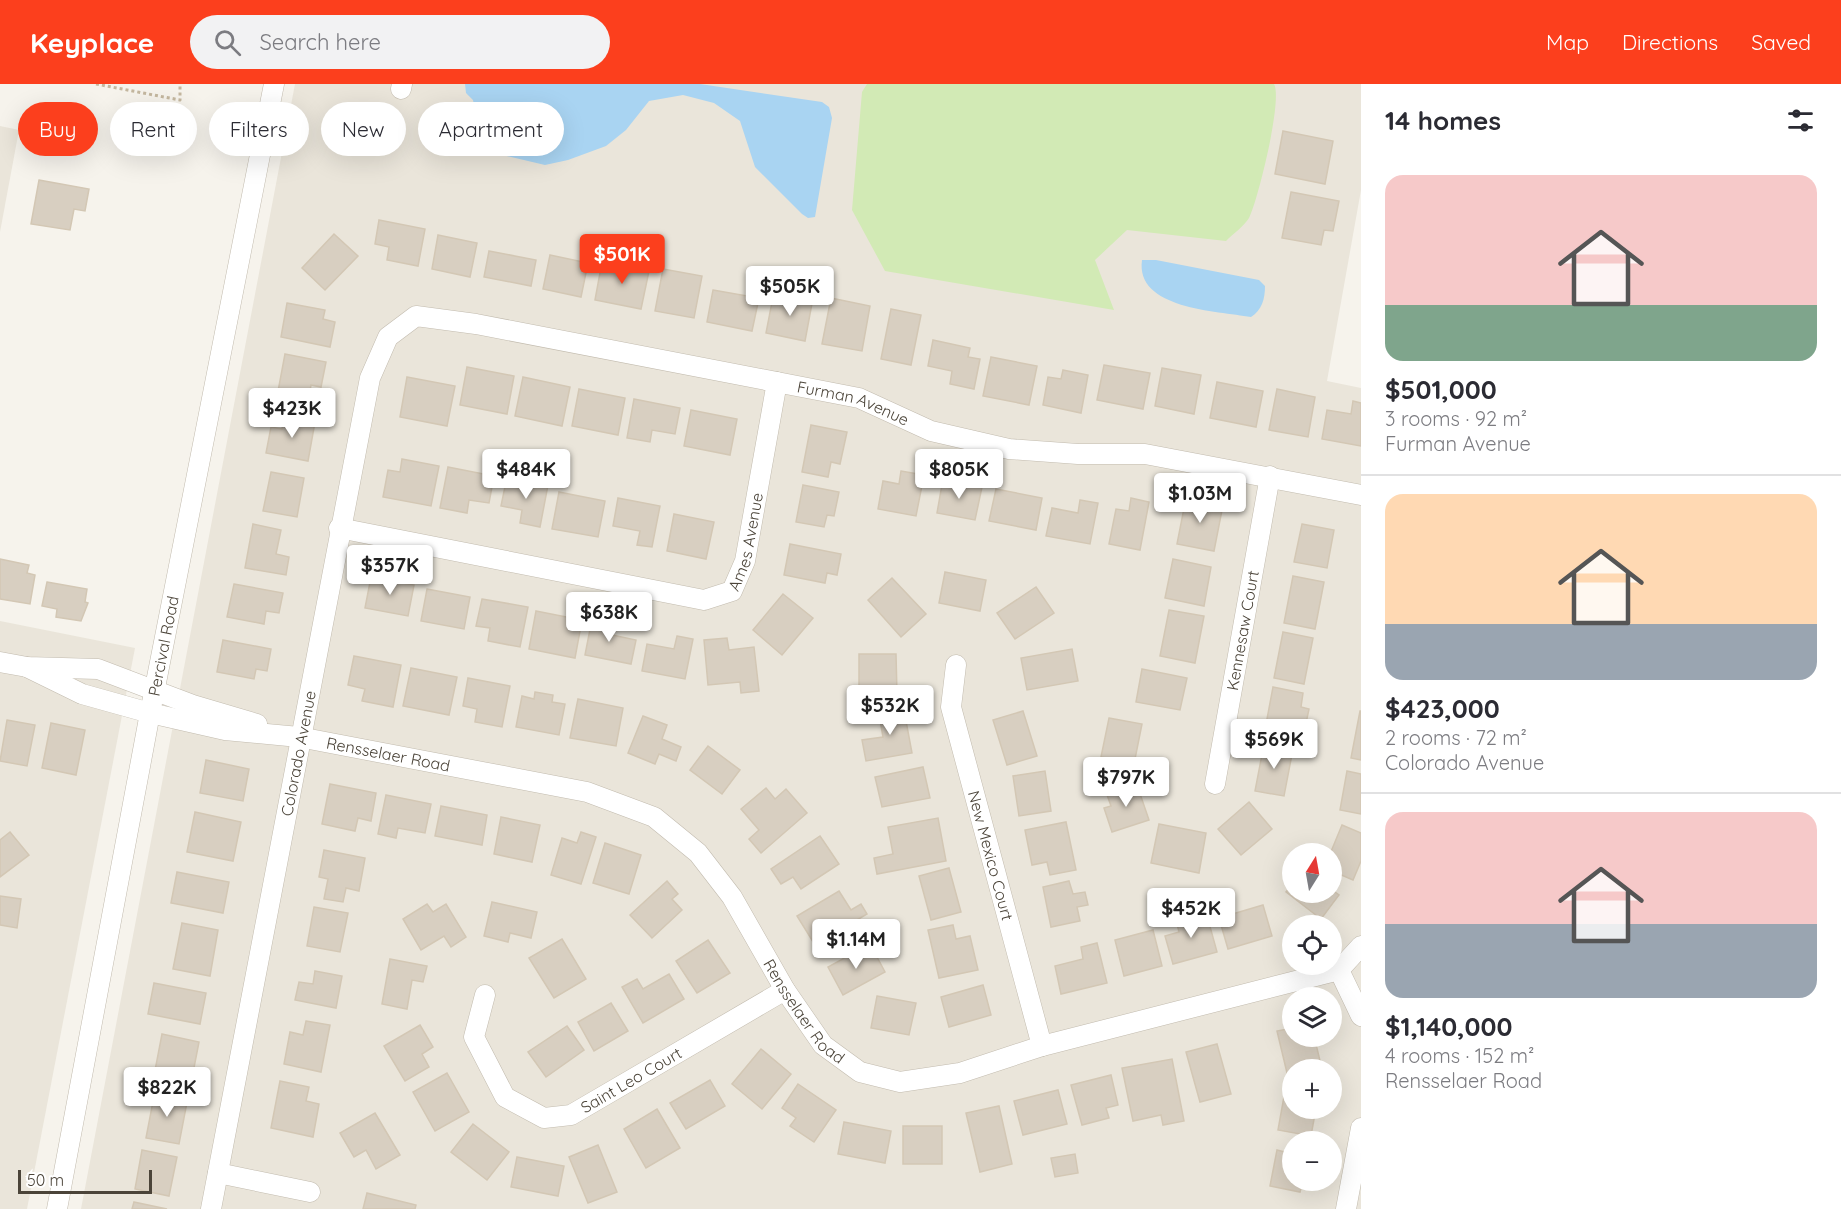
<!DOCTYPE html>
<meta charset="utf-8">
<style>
:root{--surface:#fff;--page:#f2f2f3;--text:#2b2b33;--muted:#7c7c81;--line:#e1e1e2;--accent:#fc3f1d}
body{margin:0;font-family:Quicksand,sans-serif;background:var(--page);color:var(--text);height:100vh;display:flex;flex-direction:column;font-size:22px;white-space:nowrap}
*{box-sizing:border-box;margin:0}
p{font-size:20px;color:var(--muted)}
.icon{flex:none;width:33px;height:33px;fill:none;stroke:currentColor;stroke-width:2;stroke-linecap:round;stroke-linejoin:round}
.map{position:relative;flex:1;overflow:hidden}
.sheet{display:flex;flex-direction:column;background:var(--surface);width:480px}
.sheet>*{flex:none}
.top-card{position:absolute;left:18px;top:18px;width:570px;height:54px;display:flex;gap:12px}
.needle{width:39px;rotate:11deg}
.buttons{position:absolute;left:1282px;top:759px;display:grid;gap:12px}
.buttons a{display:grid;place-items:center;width:60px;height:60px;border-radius:50%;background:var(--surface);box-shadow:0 6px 24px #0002;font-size:30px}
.scale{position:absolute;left:18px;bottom:15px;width:134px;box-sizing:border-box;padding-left:6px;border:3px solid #4b4439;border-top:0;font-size:16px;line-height:21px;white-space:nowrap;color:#4b4439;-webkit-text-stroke:4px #fff;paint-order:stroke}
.price{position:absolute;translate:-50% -51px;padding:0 14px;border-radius:6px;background:#fff;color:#222;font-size:20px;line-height:39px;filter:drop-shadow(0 2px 3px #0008)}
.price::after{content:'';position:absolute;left:50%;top:36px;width:18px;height:14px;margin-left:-9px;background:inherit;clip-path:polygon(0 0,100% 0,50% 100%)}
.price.current{background:var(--accent);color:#fff}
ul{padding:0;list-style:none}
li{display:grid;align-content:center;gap:12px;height:318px;padding:0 24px}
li+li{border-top:2px solid var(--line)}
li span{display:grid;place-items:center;height:186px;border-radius:18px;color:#555}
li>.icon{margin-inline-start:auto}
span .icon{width:108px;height:108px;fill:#fffc;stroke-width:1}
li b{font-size:26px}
h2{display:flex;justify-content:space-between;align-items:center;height:72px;padding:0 24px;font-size:26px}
.chip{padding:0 21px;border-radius:27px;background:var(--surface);box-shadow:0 6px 24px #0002;font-size:21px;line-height:54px}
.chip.current{background:var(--accent);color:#fff}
header{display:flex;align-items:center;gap:36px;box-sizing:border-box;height:84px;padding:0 30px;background:var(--accent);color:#fff}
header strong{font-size:28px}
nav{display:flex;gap:33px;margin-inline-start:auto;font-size:21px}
.search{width:420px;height:54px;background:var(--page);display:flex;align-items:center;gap:15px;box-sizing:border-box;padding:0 21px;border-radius:33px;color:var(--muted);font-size:22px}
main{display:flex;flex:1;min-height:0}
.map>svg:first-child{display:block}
.residential{fill:#eae5da;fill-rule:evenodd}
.green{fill:#d2eab5}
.water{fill:#a9d4f2}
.building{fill:#d8cfc1;stroke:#d3c7b4;stroke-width:1.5}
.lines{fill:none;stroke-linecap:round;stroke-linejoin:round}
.minor-casing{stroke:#c2bbae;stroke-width:21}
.path{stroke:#c4b79f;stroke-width:3;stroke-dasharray:3 3;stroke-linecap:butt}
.minor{stroke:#fff;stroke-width:20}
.labels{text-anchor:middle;stroke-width:5;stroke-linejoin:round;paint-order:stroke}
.street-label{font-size:16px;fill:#4b4439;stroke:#fff}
</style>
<header>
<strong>Keyplace</strong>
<div class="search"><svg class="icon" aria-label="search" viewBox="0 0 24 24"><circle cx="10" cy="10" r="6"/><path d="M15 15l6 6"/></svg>Search here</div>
<nav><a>Map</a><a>Directions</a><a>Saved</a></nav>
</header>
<main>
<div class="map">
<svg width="1361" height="1125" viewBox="0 0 1361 1125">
<rect width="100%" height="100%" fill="#f6f3ec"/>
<!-- residential -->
<g class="residential">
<path d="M295,0H1361V106L1327,297L1361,304V1125H81ZM1293,770H1332V808H1293ZM1293,842H1332V880H1293ZM1293,914H1332V952H1293ZM1293,986H1332V1024H1293ZM1293,1058H1332V1096H1293Z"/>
<path d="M0,42L19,46L0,148Z"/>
<path d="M0,537L135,564L27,1125H0Z"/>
</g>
<!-- green -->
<path class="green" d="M867,0H1274C1283,15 1258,116 1249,134C1244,142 1233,150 1226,157L1127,146L1095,176L1114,226L885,187L852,126L862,8Z"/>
<!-- water -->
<g class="water">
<path d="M465,0H700L822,18L829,23L832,34L815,133L808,134L802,130L755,83L740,37L714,19L683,11L649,17L626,46L606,62L568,76L545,81L494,69L477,36L473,16L466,9Z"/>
<path d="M1142,176H1156L1259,196L1265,202C1265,215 1262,226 1251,233C1217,227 1135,225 1142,176Z"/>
</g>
<!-- building -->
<g class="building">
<path d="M1283,47L1333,57L1325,100L1275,90Z"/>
<path d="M39,96L89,105L85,127L74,125L70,146L31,140Z"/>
<path d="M1291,108L1339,117L1333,147L1324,146L1321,161L1282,154Z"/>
<path d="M379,136L425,145L418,182L387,176L389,163L375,160Z"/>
<path d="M334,150L358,172L325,206L302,184Z"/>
<path d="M438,151L477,159L470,193L432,185Z"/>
<path d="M489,167L536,176L531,202L484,193Z"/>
<path d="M550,171L588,179L581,213L543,205Z"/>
<path d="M602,178L649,187L641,225L595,216Z"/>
<path d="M663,185L702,192L694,234L655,227Z"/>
<path d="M713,206L759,214L752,247L707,238Z"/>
<path d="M786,209L813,214L805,257L766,249L772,218L783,220Z"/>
<path d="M831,214L870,222L862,267L822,260Z"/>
<path d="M287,219L325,226L323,235L335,238L330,263L281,253Z"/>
<path d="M891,225L921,231L911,281L881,275Z"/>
<path d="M933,256L970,264L968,273L980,275L974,305L950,300L952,287L928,282Z"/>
<path d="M285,270L326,278L321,303L311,301L307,324L276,318Z"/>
<path d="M991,273L1037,282L1029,321L983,312Z"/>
<path d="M1104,281L1150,289L1143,325L1097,316Z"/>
<path d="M467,283L514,292L507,330L460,321Z"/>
<path d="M1162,284L1201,291L1194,330L1155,322Z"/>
<path d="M1063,286L1088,291L1081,329L1043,321L1048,293L1061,295Z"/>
<path d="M407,293L455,302L447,342L400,333Z"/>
<path d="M523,293L570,303L562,342L515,332Z"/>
<path d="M1217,298L1263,307L1256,343L1210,334Z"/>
<path d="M579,305L625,314L618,351L572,342Z"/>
<path d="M1277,305L1315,313L1308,353L1269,346Z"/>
<path d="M634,315L680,324L675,350L652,346L650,358L627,354Z"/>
<path d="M1353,317L1361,319V362L1322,355L1327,326L1351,330Z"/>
<path d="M691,326L737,335L730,371L684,362Z"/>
<path d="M284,332L315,338L308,377L266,369L271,343L282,345Z"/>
<path d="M811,341L847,348L840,380L831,378L828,393L802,388Z"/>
<path d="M402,375L439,382L431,422L383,413L388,386L400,388Z"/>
<path d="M448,383L494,392L489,419L469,416L467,429L440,424Z"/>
<path d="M901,387L924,391L916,432L878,425L883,397L899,400Z"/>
<path d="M271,388L304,394L297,433L263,427Z"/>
<path d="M507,393L548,401L540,443L520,439L522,426L501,422Z"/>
<path d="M943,395L982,403L975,436L937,429Z"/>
<path d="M803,401L839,408L834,432L827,431L824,443L796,438Z"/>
<path d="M996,405L1042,414L1036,446L989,437Z"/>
<path d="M559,408L605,417L598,453L552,445Z"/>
<path d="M618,414L660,422L652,463L637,461L640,447L613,442Z"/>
<path d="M1131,414L1149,418L1140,466L1109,460L1116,425L1129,427Z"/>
<path d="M1186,414L1223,421L1214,467L1177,460Z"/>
<path d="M1080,416L1098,419L1090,460L1046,452L1052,424L1078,429Z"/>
<path d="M674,430L714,438L706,475L667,467Z"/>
<path d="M253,440L281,446L276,470L289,473L286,491L245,484Z"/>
<path d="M1302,440L1334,446L1327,484L1294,478Z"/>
<path d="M790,460L841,470L837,491L827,489L825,499L784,491Z"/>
<path d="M0,475L29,481L27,489L35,491L30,520L0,515Z"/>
<path d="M1173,475L1211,483L1204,522L1165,514Z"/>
<path d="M945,488L986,496L980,527L939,519Z"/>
<path d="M1293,492L1324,498L1315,545L1284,539Z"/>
<path d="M371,493L414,501L408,532L365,524Z"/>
<path d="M892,494L926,530L901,553L868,516Z"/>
<path d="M47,498L87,505L85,518L88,519L81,537L56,533L57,525L42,522Z"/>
<path d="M234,500L283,509L279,529L266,527L264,540L227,533Z"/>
<path d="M1036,503L1054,529L1015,555L997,529Z"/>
<path d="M427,505L470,513L464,545L421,537Z"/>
<path d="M783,510L813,534L782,571L753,546Z"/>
<path d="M482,515L528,523L520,563L488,557L490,544L476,542Z"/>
<path d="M1169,526L1204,532L1195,579L1160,572Z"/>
<path d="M536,527L582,536L575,574L529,565Z"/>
<path d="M592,535L614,539L612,551L636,556L631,580L585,571Z"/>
<path d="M1283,548L1313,554L1304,600L1274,594Z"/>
<path d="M677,552L693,555L685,595L642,587L647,560L674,565Z"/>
<path d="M727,554L729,566L754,563L759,607L741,609L740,598L708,601L704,556Z"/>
<path d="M223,556L271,565L267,587L256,585L254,595L217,588Z"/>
<path d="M1072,565L1078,597L1027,606L1021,574Z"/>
<path d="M859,570H896L897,610H859Z"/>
<path d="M354,572L401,581L393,623L362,617L365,605L348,601Z"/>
<path d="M411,584L457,593L449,631L403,622Z"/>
<path d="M1142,585L1187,594L1180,626L1136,618Z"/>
<path d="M468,594L510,602L502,643L475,638L477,625L463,622Z"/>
<path d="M1273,603L1303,609L1301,623L1309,625L1302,658L1264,651Z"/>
<path d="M535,608L553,611L552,618L565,620L559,651L516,643L522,612L534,615Z"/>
<path d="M578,615L623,624L616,662L570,654Z"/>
<path d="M903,621L912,669L866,677L862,656L883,653L878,625Z"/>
<path d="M1023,627L1037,672L1007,681L993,636Z"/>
<path d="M1360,627H1361V676L1351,674Z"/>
<path d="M643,632L667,641L662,655L681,663L676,677L659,670L655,680L628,669Z"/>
<path d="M1109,634L1142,640L1134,680L1101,673Z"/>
<path d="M7,636L35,641L27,682L0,677Z"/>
<path d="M51,639L85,646L76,691L42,684Z"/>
<path d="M1264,660L1293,665L1284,712L1255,707Z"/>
<path d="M708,662L740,686L722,710L690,686Z"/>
<path d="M206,676L249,685L243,717L200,709Z"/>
<path d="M923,683L930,714L882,723L875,693Z"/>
<path d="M1045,687L1051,727L1019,732L1013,692Z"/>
<path d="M1347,687L1361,690V730L1340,726Z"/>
<path d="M1136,698L1149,736L1112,748L1104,724L1111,722L1106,708Z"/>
<path d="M330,700L376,709L371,737L358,734L355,747L322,740Z"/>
<path d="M766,704L775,715L786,705L807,729L761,769L749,755L759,746L741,725Z"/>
<path d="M386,711L431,720L425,749L398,744L396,754L378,750Z"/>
<path d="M1249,718L1272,745L1241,771L1218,745Z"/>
<path d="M441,722L487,731L482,761L435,752Z"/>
<path d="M195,728L241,738L233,777L187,768Z"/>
<path d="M501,733L540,741L532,778L494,770Z"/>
<path d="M938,734L946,777L877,790L874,774L893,770L888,743Z"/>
<path d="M1066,738L1076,786L1050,791L1047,778L1032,781L1025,746Z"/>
<path d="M1159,740L1206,749L1199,789L1151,779Z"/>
<path d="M1342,741L1361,749V777L1353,796L1332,787L1330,770Z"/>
<path d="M10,748L29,771L0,793V756Z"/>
<path d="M581,748L596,753L581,800L551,791L562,754L577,759Z"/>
<path d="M820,752L839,780L801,805L793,793L781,800L771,785Z"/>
<path d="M605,759L641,771L629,810L593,799Z"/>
<path d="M324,766L365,774L359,807L346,804L343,818L324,815L328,795L319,793Z"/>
<path d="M949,784L961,828L931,836L919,792Z"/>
<path d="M177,788L229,798L223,829L171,819Z"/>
<path d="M667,797L678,810L672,815L682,826L652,854L630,831Z"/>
<path d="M1069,797L1073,810L1085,808L1088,821L1077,823L1080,837L1051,843L1043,803Z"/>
<path d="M1293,800V808H1332V806L1339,811L1321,835L1286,808Z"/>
<path d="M839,807L851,826L861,820L867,830L815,861L797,832Z"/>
<path d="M0,812L21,815L17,844L0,841Z"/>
<path d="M492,818L537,828L531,854L510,849L508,858L484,852Z"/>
<path d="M427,820L433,828L446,820L466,853L451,863L444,852L421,866L403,835Z"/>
<path d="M1263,821L1272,852L1228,865L1219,834Z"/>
<path d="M314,823L348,829L340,868L307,862Z"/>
<path d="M1206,828L1217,868L1173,880L1165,852L1179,848L1176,836Z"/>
<path d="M182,839L218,846L210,892L173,885Z"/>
<path d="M953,841L956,855L970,852L978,886L939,894L928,846Z"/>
<path d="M1153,846L1162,882L1124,892L1115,856Z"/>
<path d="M562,855L586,895L554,914L529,874Z"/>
<path d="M708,856L730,889L697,909L676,877Z"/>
<path d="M1097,859L1107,899L1061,910L1055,882L1083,875L1081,863Z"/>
<path d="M870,860L885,888L843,911L828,883Z"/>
<path d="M390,875L427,882L423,898L412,896L407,925L382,920Z"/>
<path d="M315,887L342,892L336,924L295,916L299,898L313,900Z"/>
<path d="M669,890L684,915L643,939L622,903L637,895L643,905Z"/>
<path d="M154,899L206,909L200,940L148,930Z"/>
<path d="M983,901L991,931L949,943L941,913Z"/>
<path d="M877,912L916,919L909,951L871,944Z"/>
<path d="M611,919L628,947L594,967L578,938Z"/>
<path d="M306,937L330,941L321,988L284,980L290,948L303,951Z"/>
<path d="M420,941L433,963L422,970L429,983L405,997L384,962Z"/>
<path d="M567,942L584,966L546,993L528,968Z"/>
<path d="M1293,944V952H1314L1322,985L1293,986V992L1288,993L1277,947Z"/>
<path d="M162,950L199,958L190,1004L153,997Z"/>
<path d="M1217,960L1231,1010L1200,1018L1186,968Z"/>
<path d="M761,965L791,990L762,1025L732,1000Z"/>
<path d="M1172,975L1184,1037L1163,1041L1161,1031L1133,1037L1122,984Z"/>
<path d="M447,989L469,1028L435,1047L413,1008Z"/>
<path d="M1111,991L1118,1021L1106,1024L1109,1034L1082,1041L1071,1001Z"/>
<path d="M710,996L725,1022L686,1045L670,1019Z"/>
<path d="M280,997L309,1003L306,1017L319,1020L313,1053L271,1044Z"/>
<path d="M798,1000L836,1026L814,1058L790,1042L796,1034L782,1024Z"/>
<path d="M1058,1006L1067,1040L1023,1051L1014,1017Z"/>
<path d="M155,1007L188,1013L179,1060L146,1054Z"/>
<path d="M1285,1007L1293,1009V1024H1316L1311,1052L1278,1046Z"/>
<path d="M999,1022L1012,1080L980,1088L966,1029Z"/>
<path d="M657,1025L680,1064L646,1084L624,1045Z"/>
<path d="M375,1029L400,1071L376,1085L366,1066L354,1073L340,1049Z"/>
<path d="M844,1038L891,1047L885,1079L838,1070Z"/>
<path d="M473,1040L509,1068L487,1096L451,1068Z"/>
<rect x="903" y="1042" width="39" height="38"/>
<path d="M598,1061L617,1108L588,1119L569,1073Z"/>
<path d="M142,1066L177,1073L169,1112L135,1105Z"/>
<path d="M1277,1066L1293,1070V1096H1303L1300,1108L1270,1102Z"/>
<path d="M1075,1070L1078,1089L1055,1093L1051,1074Z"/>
<path d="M517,1073L564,1082L558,1112L511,1103Z"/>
<path d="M367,1109L416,1121L415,1125H363Z"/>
<path d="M134,1118L167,1125H132Z"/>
</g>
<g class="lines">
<defs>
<g id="minor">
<path d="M401,5L402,0"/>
<path id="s1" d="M339,444L704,516L732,507L745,477L777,298"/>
<path d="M0,578L27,583L98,585L193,621L257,640"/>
<path id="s2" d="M956,581L951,623L1042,962"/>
<path id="s3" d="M27,583L82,610L150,629L225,646L299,653L587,708L654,733L698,769L732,813L785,906L823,961L860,988L900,998L960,989L1042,962L1339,886L1361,862"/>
<path id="s4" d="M1215,700L1270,392"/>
<path d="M1339,886L1361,932"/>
<path id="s5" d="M485,911L474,953L505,1013L544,1034L571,1031L785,906"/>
<path d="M218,1089L310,1108"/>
<path id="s6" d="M57,1125L150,629L274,0"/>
<path id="s7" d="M211,1125L370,294L388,253L416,232L476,240L859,314L931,347L1009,365L1078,370H1145L1361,411"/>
<path d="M1346,1125L1361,1044"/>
</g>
</defs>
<!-- minor casing -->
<use href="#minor" class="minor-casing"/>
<!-- path -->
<path class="path" d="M96,0L180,16V0"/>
<!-- minor -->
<use href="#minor" class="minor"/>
</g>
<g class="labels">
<!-- street labels -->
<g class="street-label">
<text dy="6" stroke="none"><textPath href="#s7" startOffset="1372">Furman Avenue</textPath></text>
<text dy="6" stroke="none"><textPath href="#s1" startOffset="453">Ames Avenue</textPath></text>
<text dy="6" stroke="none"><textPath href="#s4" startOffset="156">Kennesaw Court</textPath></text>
<text dy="6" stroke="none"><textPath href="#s6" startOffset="573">Percival Road</textPath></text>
<text dy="6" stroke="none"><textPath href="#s7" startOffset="464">Colorado Avenue</textPath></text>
<text dy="6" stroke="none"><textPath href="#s3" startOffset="374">Rensselaer Road</textPath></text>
<text dy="6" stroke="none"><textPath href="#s2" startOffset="196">New Mexico Court</textPath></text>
<text dy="6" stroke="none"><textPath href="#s3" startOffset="896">Rensselaer Road</textPath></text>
<text dy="6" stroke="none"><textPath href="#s5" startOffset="252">Saint Leo Court</textPath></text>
</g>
</g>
</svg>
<div class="buttons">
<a><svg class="needle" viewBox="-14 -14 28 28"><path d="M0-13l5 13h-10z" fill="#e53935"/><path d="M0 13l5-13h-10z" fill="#7c7c81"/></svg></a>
<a><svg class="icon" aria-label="locate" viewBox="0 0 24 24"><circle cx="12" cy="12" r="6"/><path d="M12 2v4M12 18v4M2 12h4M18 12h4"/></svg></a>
<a><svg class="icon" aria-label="layers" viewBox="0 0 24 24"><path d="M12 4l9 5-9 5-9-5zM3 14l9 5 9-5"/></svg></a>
<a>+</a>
<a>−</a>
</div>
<div class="scale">50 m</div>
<b class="price current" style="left:622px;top:201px">$501K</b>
<b class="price" style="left:790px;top:233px">$505K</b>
<b class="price" style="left:292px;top:355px">$423K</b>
<b class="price" style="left:526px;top:416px">$484K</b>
<b class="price" style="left:959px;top:416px">$805K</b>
<b class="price" style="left:1200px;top:440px">$1.03M</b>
<b class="price" style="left:390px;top:512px">$357K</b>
<b class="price" style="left:609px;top:559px">$638K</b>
<b class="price" style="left:890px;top:652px">$532K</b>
<b class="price" style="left:1274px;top:686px">$569K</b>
<b class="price" style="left:1126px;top:724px">$797K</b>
<b class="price" style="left:1191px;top:855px">$452K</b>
<b class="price" style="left:856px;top:886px">$1.14M</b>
<b class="price" style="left:167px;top:1034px">$822K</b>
<div class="top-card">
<a class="chip current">Buy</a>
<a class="chip">Rent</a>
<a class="chip">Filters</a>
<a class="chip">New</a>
<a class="chip">Apartment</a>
</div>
</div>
<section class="sheet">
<h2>14 homes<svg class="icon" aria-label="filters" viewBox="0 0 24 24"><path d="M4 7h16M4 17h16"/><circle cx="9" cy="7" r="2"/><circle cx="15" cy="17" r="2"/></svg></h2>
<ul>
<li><span style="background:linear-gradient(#f6c9c9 70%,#7fa58c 0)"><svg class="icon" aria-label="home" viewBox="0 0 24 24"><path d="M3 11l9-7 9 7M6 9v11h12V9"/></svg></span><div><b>$501,000</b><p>3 rooms · 92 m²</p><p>Furman Avenue</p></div></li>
<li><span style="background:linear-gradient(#ffd9b3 70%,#9aa5b1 0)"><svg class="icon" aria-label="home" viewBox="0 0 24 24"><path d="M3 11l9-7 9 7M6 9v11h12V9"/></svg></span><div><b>$423,000</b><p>2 rooms · 72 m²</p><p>Colorado Avenue</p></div></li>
<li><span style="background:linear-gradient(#f6c9c9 60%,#9aa5b1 0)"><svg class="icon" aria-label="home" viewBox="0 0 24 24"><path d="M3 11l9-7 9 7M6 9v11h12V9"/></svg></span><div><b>$1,140,000</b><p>4 rooms · 152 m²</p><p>Rensselaer Road</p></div></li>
</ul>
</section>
</main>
